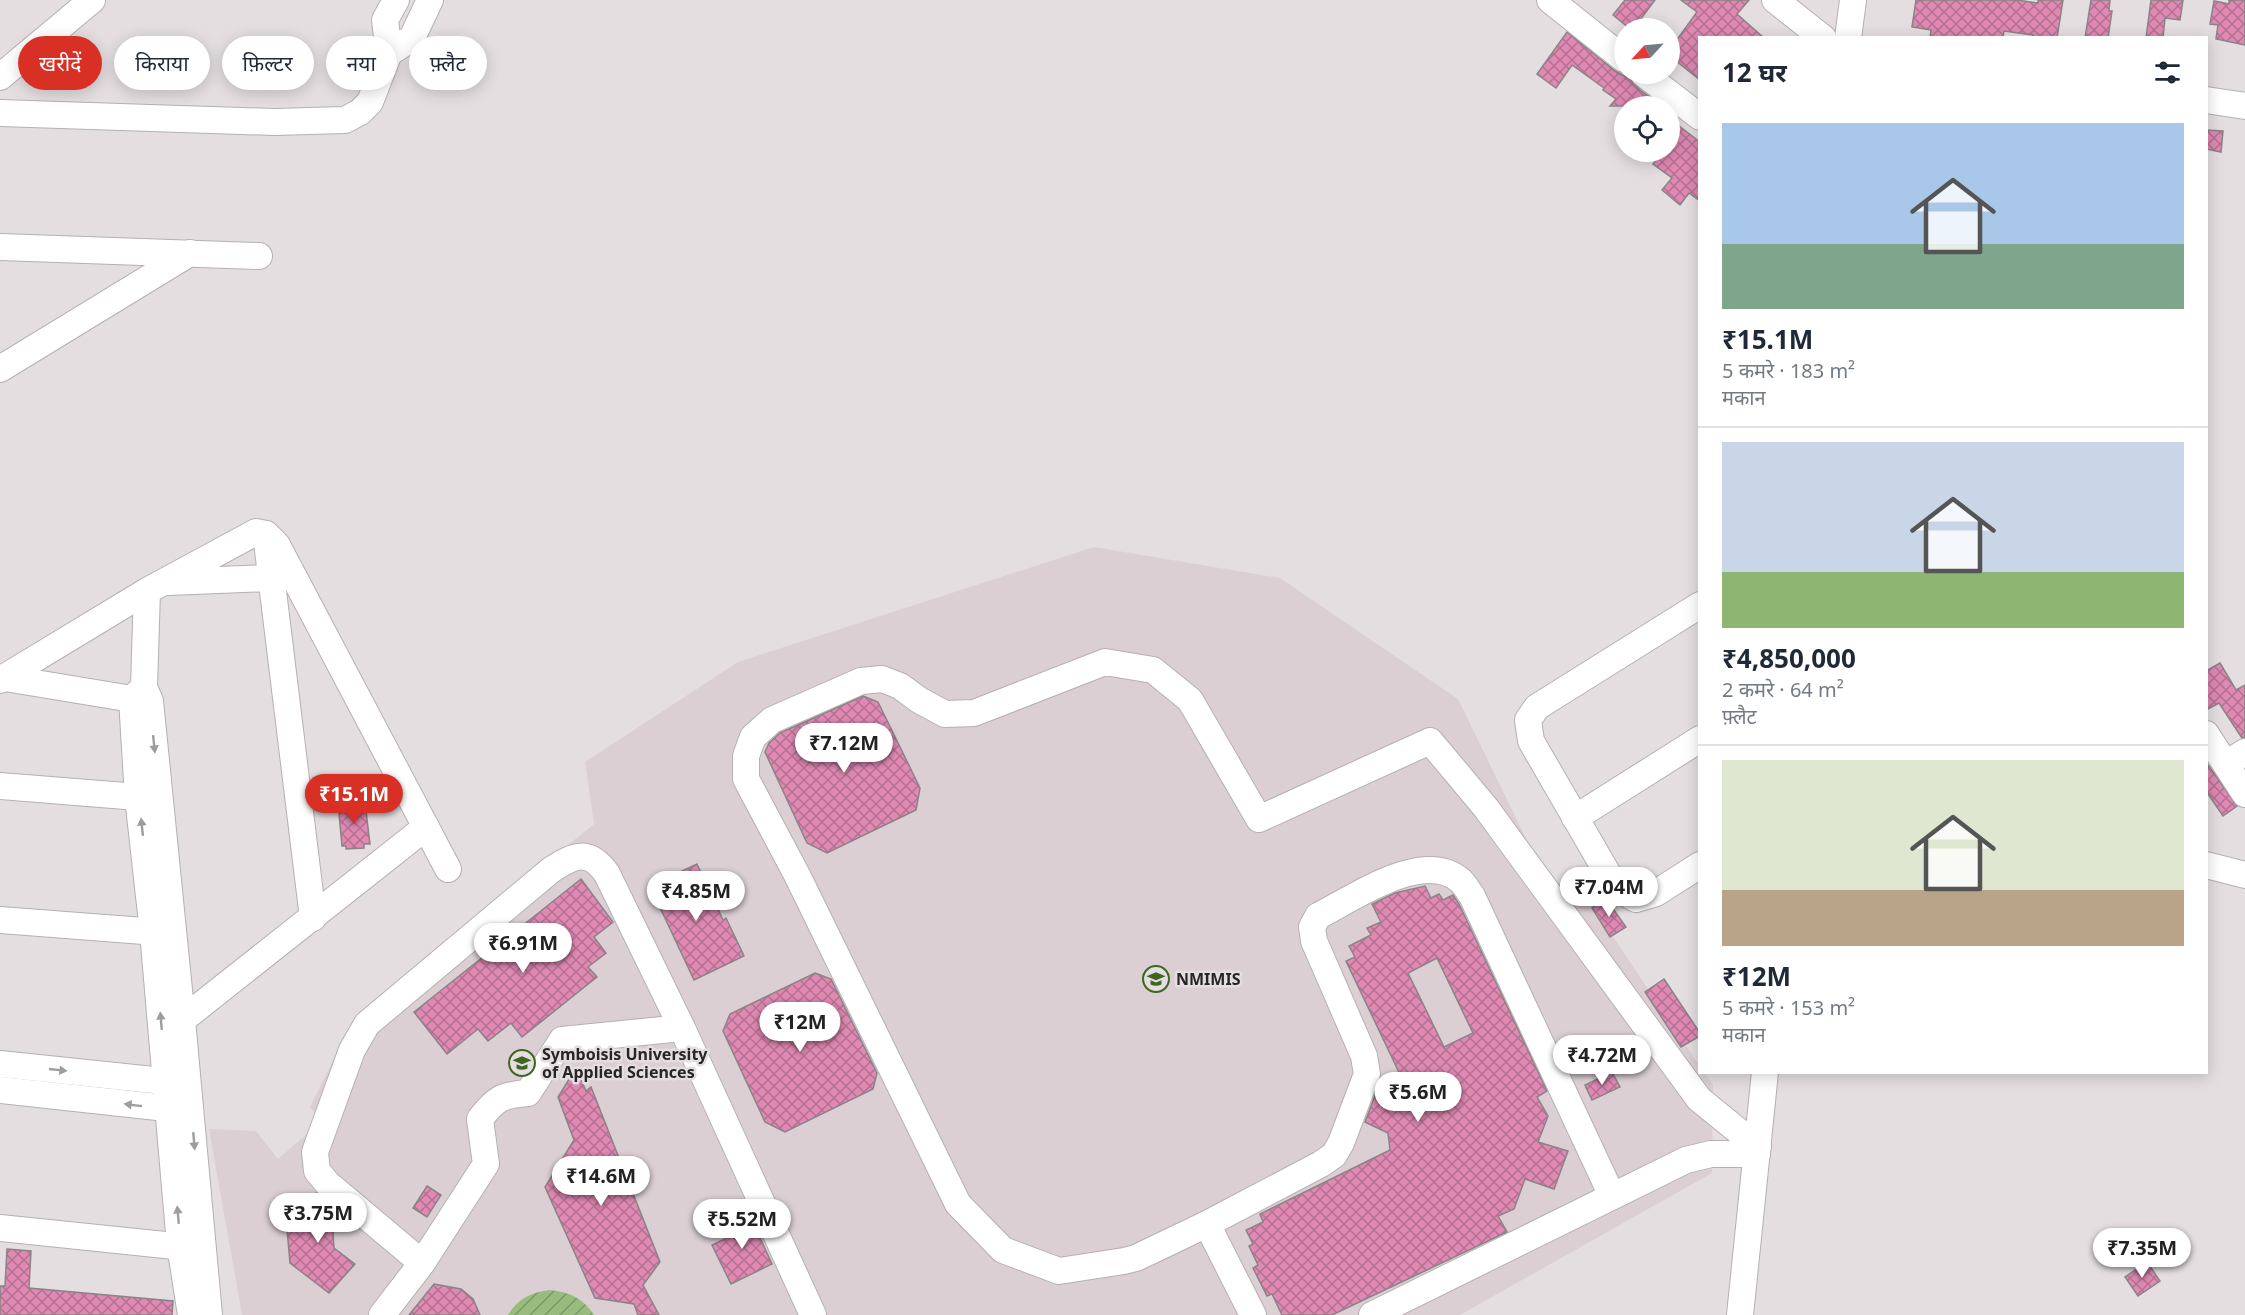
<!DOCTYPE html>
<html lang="hi">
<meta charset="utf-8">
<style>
:root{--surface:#fff;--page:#f2f2f3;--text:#1f2937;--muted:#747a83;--line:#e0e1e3;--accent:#d93025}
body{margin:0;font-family:"Noto Sans","Noto Sans Devanagari",sans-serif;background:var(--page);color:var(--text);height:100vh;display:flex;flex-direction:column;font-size:22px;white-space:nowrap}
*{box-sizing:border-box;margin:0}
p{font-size:20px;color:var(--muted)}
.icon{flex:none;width:33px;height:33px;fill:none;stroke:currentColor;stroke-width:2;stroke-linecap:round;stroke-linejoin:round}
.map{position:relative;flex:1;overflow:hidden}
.side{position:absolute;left:1698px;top:36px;width:510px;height:1038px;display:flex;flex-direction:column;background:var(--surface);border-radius:0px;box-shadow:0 3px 15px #0003}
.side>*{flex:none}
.top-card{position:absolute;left:18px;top:36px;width:570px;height:54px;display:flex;gap:12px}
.needle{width:39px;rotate:244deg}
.tools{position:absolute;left:1614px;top:18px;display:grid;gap:12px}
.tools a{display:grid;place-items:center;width:66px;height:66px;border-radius:50%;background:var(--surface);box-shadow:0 3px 15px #0003;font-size:30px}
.price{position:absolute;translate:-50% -51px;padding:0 14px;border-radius:21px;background:#fff;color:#222;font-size:20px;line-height:39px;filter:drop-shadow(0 2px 3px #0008)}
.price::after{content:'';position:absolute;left:50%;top:36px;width:18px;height:14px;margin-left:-9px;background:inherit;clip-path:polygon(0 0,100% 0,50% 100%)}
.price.on{background:var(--accent);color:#fff}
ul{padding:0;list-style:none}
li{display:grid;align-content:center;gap:12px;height:318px;padding:0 24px}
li+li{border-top:2px solid var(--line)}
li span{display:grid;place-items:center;height:186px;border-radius:0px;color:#555}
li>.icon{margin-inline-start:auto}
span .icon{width:108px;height:108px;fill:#fffc;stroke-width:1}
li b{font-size:26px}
h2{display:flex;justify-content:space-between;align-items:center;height:72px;padding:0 24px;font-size:26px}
.chip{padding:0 21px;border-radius:27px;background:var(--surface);box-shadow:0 3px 15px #0003;font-size:21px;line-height:54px}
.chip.on{background:var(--accent);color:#fff}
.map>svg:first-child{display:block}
.built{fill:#dbcfd4}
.garden{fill:url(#garden-furrows)}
.building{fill:url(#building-cross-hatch);stroke:#898486;stroke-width:1.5;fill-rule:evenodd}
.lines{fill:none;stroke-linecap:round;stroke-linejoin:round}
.minor-casing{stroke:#b5b0b2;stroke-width:28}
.minor{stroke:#fff;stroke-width:26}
.oneway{fill:#9e9d9d}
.labels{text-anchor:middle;stroke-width:5;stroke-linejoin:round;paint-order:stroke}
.poi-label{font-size:16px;font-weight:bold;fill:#272526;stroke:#e4dee1;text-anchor:start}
</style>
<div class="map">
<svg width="2245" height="1315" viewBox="0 0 2245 1315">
<defs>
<pattern id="garden-furrows" width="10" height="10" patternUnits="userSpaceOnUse" patternTransform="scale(1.5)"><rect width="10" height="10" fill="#97bc7d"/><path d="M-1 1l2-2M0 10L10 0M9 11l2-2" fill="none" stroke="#7b9966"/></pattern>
<pattern id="building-cross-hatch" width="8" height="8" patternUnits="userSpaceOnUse" patternTransform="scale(1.5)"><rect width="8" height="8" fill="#df89b3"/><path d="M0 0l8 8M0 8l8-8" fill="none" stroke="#b57091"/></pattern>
</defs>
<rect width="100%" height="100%" fill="#e4dee1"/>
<!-- built -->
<path class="built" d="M1094,547L1280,578L1458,699L1552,892L1577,883L1699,1065L1700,1072L1705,1073L1713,1085L1712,1173L1460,1315H242L209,1129L256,1131L278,1159L321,1122L310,1107L354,1018L594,824L585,762L738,662Z"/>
<!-- garden -->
<path class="garden" d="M550,1290C570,1292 584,1299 594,1315H508C517,1299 532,1292 550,1290Z"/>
<!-- building -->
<g class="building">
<path d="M1625,0H1655L1634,28H1629L1613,15Z"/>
<path d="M1681,0H1749L1737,14L1764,38H1700V80L1676,61L1680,56L1670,49L1697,12Z"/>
<path d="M1916,0H2017L2038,3V0H2063L2057,38H2033V35L2004,31L2003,38H1930L1931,30L1912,27Z"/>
<path d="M2091,0H2110L2109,11H2112L2108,38H2085Z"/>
<path d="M2151,0H2183L2180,20L2165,18L2163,38H2146Z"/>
<path d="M2229,0H2245V45L2216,39L2218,25L2210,24L2214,1L2229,4Z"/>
<path d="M1567,32L1615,71L1630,79L1640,90L1662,106H1610L1616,99L1603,90L1604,88L1572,65L1556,88L1537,74Z"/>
<path d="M1670,119L1700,142V201L1689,193L1680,205L1662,190L1672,178L1653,164L1662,152H1670Z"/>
<path d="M2206,130L2223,131L2221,152L2206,149Z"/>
<path d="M2220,663L2236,690L2245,685V737L2242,738L2219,703L2206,710V671Z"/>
<path d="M863,696L878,702L920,788L916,810L827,853L807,843L765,752L769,743L780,733Z"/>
<path d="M2206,762L2237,806L2223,816L2206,791Z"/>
<path d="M362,800V811H366L370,844H364V848L346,849V846H342L339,813H342L341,802Z"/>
<path d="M697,864L723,920L726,918L744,956L694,980L650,886Z"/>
<path d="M581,879L613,922L594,937L606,953L588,967L597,977L522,1037L511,1023L488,1041L478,1029L447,1054L414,1012Z"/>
<path d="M1425,886L1431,898L1439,894L1443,900L1453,895L1459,904L1547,1091L1537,1097L1548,1116L1538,1142L1568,1151L1554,1189L1525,1179L1514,1209L1498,1216L1507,1232L1332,1315H1282L1272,1294L1267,1296L1253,1268L1258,1265L1249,1246L1253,1244L1246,1230L1263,1222L1260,1214L1390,1150L1388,1133L1365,1122L1377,1090L1415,1106L1346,961L1355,957L1349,946L1371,935L1367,928L1381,922L1372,904L1395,893ZM1437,958L1473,1033L1444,1047L1408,973Z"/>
<path d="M1606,899L1626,927L1610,937L1592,908Z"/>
<path d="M815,973L831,979L877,1073L873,1089L785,1132L765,1122L723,1031L730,1014Z"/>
<path d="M1664,979L1700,1033V1036L1681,1047L1645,992Z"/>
<path d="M576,1068L586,1091L591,1087L660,1262L643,1285L659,1315H638L634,1304L595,1298L545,1187L574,1140L558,1097Z"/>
<path d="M1612,1072L1620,1087L1592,1100L1585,1085Z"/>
<path d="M427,1186L441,1195L427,1217L413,1208Z"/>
<path d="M316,1193L345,1218L333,1233L334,1248L355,1264L329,1293L290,1263L287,1229Z"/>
<path d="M749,1214L772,1264L731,1284L712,1245L727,1238L722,1226Z"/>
<path d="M7,1249L31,1251L29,1288L173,1301L172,1315H0V1286H5Z"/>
<path d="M2147,1262L2160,1281L2138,1296L2125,1277Z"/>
<path d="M434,1284L461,1289L473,1299L480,1315H409Z"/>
</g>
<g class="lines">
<defs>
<g id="minor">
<path d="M1550,0L1624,59"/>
<path d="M1775,0L1823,38"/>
<path d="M1848,38L1853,0"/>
<path d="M389,53L412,38L430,0"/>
<path d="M1644,74L1700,117"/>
<path d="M0,77L92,0"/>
<path d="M2206,100L2245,106"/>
<path d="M0,113L274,122L345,120L360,112L370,102L389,53L385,20L396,0"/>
<path d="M0,247L259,256"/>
<path d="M0,369L190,253"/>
<path d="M266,534L313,918"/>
<path d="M168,582L270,578"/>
<path d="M147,591L144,687L150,701L182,1020L209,1315"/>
<path d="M1700,605L1537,707L1528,720L1531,741L1616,888L1636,899L1656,893L1700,865"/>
<path d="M5,678L132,699"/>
<path d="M0,680L147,591L256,532L266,534L277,545L448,869"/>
<path d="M144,687L132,699L138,797L153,932L180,1245L191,1315"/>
<path d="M2206,734L2245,794"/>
<path d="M2226,764L2245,752"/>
<path d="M0,786L138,797L155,796"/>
<path d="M1575,818L1700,739"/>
<path d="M2206,865L2245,875"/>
<path d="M0,920L170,933"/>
<path d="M182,1020L426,827"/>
<path d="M0,1064L182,1083"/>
<path d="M0,1090L185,1110"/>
<path d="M1612,1196L1472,896C1469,892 1465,885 1461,881C1424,848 1354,898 1318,916L1312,927L1314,941L1364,1056L1367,1074L1341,1143L1334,1155L1321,1164L1207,1224L1136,1258L1124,1261L1059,1271L1003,1250L958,1204L797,875L746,779V756L753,737L772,720L861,681L882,679L900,686L919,700L945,714L974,713L1105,662L1153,670L1190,700L1259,819L1430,741L1486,808L1699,1099L1758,1147"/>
<path d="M1207,1224L1253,1315"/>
<path d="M0,1228L194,1248"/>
<path d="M422,1263L328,1184L317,1171L315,1152L352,1050L367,1024L551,870C574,855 589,848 607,874L682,1028"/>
<path d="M382,1315L422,1263L486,1164L480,1119C496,1098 502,1095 528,1093L562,1040L682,1028L813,1315"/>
<path d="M1372,1315L1686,1160L1711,1154H1757"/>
<path d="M1740,1315L1765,1072"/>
</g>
</defs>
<!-- minor casing -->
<use href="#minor" class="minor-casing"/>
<!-- minor -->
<use href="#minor" class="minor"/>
</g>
<!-- one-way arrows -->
<defs><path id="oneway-solid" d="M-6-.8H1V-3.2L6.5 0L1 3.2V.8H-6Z" transform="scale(1.5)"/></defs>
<g class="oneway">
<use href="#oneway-solid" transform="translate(154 744) rotate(84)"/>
<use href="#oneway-solid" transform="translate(142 827) rotate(-96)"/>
<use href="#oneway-solid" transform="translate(161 1021) rotate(-95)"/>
<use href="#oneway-solid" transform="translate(58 1070) rotate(6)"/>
<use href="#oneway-solid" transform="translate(133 1105) rotate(-173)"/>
<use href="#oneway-solid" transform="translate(194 1141) rotate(85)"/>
<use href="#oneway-solid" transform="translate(178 1215) rotate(-95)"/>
</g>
<!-- icons -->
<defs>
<symbol id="university-ring" viewBox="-11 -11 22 22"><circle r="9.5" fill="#e4dee1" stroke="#3f651e" stroke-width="1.5"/><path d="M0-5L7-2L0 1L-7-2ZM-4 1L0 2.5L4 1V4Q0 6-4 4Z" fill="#3f651e"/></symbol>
</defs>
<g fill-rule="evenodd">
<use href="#university-ring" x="1141" y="964" width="30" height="30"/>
<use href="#university-ring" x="507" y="1048" width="30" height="30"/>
</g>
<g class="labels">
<!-- poi labels -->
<g class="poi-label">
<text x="1176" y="985">NMIMIS</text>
<text x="542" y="1060">Symboisis University<tspan x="542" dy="18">of Applied Sciences</tspan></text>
</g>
</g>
</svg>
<div class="tools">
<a><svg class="needle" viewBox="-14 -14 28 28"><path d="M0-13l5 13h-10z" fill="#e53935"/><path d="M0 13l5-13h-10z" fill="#747a83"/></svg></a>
<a><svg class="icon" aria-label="locate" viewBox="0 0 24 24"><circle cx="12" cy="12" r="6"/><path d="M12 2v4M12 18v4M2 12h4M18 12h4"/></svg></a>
</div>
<b class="price" style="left:844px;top:774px">₹7.12M</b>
<b class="price on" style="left:354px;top:825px">₹15.1M</b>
<b class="price" style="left:1609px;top:918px">₹7.04M</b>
<b class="price" style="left:696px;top:922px">₹4.85M</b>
<b class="price" style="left:523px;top:974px">₹6.91M</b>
<b class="price" style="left:800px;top:1053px">₹12M</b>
<b class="price" style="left:1602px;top:1086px">₹4.72M</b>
<b class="price" style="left:1418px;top:1123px">₹5.6M</b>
<b class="price" style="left:601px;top:1207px">₹14.6M</b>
<b class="price" style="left:318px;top:1244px">₹3.75M</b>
<b class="price" style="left:742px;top:1250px">₹5.52M</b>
<b class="price" style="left:2142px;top:1279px">₹7.35M</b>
<div class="top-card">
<a class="chip on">खरीदें</a>
<a class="chip">किराया</a>
<a class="chip">फ़िल्टर</a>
<a class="chip">नया</a>
<a class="chip">फ़्लैट</a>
</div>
<section class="side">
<h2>12 घर<svg class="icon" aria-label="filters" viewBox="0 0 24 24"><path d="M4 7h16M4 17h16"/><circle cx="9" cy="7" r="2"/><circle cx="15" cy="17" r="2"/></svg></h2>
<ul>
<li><span style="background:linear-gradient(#a9c7e8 65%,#7fa58c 0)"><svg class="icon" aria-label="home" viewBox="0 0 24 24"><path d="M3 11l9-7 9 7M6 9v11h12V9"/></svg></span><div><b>₹15.1M</b><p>5 कमरे · 183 m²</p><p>मकान</p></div></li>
<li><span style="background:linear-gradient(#c9d6e8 70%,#8fb573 0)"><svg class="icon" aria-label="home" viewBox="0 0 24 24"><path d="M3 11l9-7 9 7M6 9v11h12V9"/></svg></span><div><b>₹4,850,000</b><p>2 कमरे · 64 m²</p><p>फ़्लैट</p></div></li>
<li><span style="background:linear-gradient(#dfe7d0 70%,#b9a48a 0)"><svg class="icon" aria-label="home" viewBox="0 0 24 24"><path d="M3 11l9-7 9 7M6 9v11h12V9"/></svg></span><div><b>₹12M</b><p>5 कमरे · 153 m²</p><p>मकान</p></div></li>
</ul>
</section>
</div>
